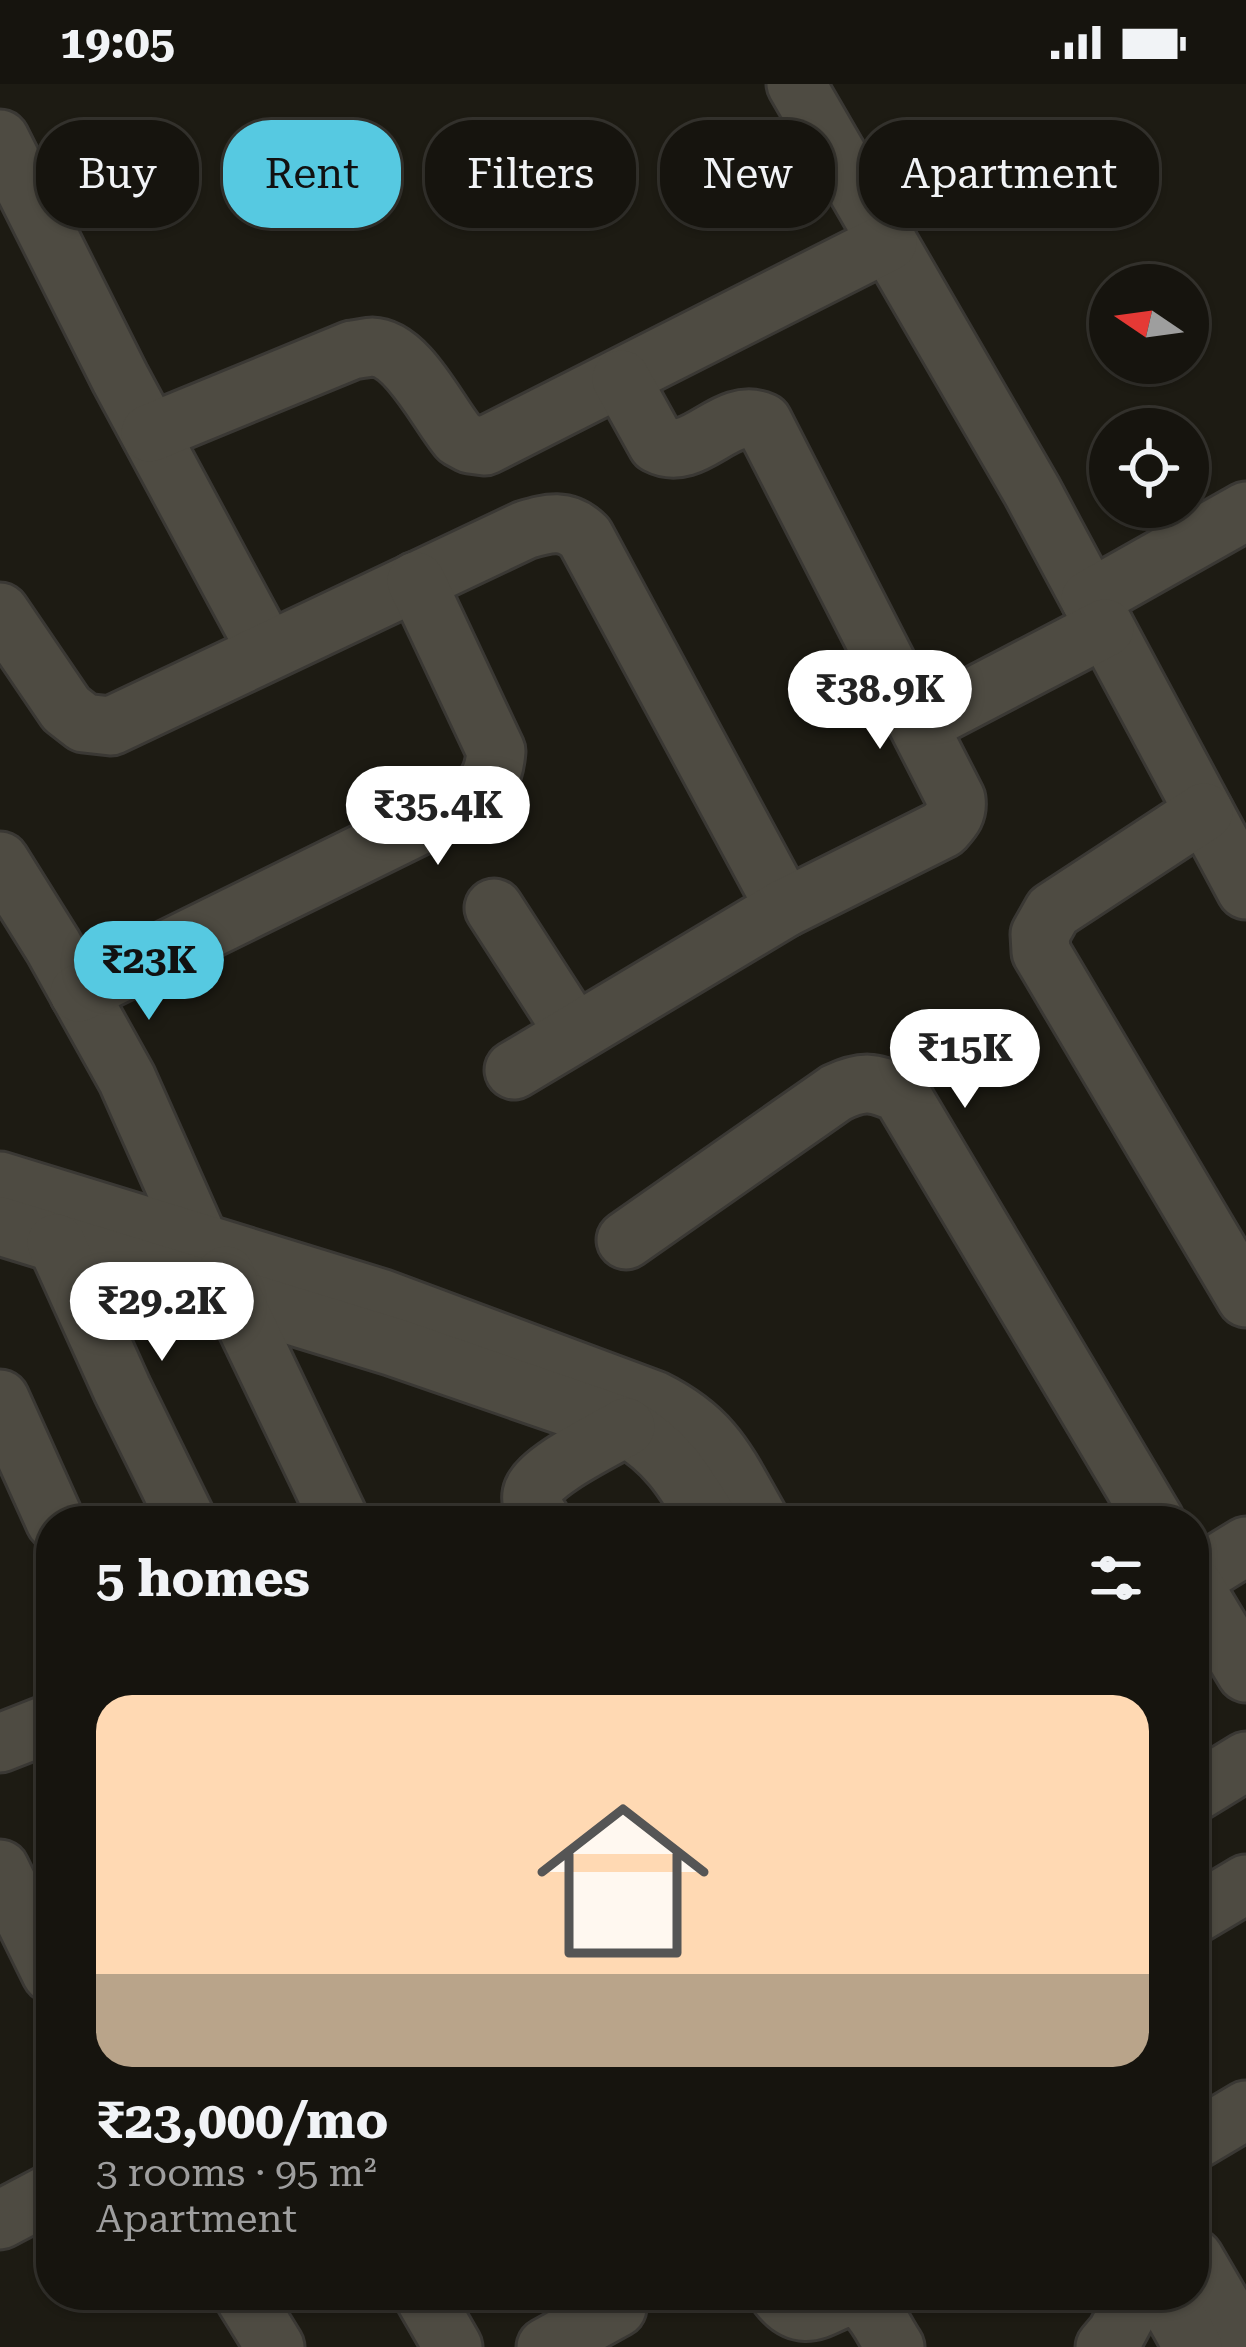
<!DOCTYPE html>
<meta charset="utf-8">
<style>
:root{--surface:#16140e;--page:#23211c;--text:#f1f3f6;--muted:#9e9e9e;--line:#35332e;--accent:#56c9e1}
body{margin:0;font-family:"Roboto Serif",serif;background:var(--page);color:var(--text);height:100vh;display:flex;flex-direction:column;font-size:45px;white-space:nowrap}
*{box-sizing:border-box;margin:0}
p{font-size:39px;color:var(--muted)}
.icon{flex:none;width:66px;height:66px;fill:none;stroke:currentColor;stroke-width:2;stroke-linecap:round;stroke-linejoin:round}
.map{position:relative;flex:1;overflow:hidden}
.side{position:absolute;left:36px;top:1422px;width:1173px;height:804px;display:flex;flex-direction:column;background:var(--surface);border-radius:48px;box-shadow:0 3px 9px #0004,0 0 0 3px var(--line)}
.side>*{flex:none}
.hud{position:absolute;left:36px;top:36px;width:1176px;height:108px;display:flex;gap:24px}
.needle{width:78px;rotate:283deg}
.tools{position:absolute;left:1089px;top:180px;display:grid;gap:24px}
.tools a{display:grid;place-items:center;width:120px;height:120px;border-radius:50%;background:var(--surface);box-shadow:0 3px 9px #0004,0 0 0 3px var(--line);font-size:60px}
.price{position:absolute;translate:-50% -102px;padding:0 27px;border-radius:42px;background:#fff;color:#222;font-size:39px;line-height:78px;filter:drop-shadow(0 3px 6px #0008)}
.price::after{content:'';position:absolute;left:50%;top:72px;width:36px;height:27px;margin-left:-18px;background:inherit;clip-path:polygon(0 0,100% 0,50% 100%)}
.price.on{background:var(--accent);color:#111}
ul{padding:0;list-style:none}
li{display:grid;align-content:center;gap:24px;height:636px;padding:0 60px}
li span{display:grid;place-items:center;height:372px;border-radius:36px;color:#555}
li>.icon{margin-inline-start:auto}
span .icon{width:216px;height:216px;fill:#fffc;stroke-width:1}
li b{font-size:51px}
h2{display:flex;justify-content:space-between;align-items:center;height:144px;padding:0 60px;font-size:51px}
.tag{padding:0 42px;border-radius:48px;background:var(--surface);box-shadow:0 3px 9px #0004,0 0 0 3px var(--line);font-size:42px;line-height:108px}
.tag.on{background:var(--accent);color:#111}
.status{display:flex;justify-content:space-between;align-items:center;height:84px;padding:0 60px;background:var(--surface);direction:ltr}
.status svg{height:33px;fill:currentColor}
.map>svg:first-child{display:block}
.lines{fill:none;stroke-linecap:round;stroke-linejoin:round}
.minor-casing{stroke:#3a3834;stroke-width:63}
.minor{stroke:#4e4b42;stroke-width:57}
</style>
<div class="status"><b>19:05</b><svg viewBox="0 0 49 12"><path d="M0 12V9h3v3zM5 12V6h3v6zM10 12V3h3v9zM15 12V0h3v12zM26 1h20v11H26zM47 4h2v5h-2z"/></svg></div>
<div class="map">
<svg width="1246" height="2263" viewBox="0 0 1246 2263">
<rect width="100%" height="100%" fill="#1d1b13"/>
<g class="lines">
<defs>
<g id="minor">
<path d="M796,0L1032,407L1246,806"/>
<path d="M0,55L120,294L267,567"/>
<path d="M150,349L352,266C354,266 369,263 372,263C408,264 437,328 459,354L470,360L485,362L888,158"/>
<path d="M1090,515L1246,427"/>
<path d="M0,528L66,625L84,639L111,642L525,446C549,439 566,434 585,453L785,824"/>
<path d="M919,641L1105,544"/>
<path d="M1204,728L1053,827L1040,850L1041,868L1246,1214"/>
<path d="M0,777L53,862L127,995L200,1159"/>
<path d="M494,824L574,948"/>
<path d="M79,909L467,718C487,704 494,692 496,667L416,497"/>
<path d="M514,986L785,824L943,745C952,735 958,729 956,715L763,338C725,321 695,380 657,360L621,295"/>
<path d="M0,1097L380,1214L654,1316C716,1347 727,1380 760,1437"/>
<path d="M0,1142L394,1263L626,1343C668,1368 684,1396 709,1437"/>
<path d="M626,1156L836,1009C863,996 874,998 901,1010L1155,1437"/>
<path d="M56,1159L122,1305L187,1437"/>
<path d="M226,1191L233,1214L340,1437"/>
<path d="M0,1315L55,1437"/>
<path d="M542,1437C537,1429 530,1420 532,1410C536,1388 606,1355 626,1343"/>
<path d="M1194,1494L1246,1462"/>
<path d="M1194,1502L1246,1589"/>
<path d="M0,1659L51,1639"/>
<path d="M1194,1709L1246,1677"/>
<path d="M0,1785L51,1889"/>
<path d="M1194,1831L1246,1800"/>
<path d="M1194,2057L1246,2026"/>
<path d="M0,2136L51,2109"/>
<path d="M1194,2174L1246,2263"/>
<path d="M243,2211L275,2263"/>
<path d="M423,2211L453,2263"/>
<path d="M779,2211C813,2255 838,2194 867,2221C878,2231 886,2250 895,2263"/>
<path d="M1164,2211L1193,2263"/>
<path d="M546,2263L617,2224"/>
<path d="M1105,2263L1116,2250L1137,2211"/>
</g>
</defs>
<!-- minor casing -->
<use href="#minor" class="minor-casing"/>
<!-- minor -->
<use href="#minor" class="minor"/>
</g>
</svg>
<div class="tools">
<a><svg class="needle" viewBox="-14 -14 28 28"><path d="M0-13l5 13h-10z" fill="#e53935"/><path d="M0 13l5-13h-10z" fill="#9e9e9e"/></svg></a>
<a><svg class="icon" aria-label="locate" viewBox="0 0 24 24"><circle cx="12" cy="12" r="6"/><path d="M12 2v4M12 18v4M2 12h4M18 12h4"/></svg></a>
</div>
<b class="price" style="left:880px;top:668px">₹38.9K</b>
<b class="price" style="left:438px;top:784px">₹35.4K</b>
<b class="price on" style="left:149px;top:939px">₹23K</b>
<b class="price" style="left:965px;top:1027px">₹15K</b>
<b class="price" style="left:162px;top:1280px">₹29.2K</b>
<div class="hud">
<a class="tag">Buy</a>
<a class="tag on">Rent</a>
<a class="tag">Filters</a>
<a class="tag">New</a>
<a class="tag">Apartment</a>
</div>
<section class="side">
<h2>5 homes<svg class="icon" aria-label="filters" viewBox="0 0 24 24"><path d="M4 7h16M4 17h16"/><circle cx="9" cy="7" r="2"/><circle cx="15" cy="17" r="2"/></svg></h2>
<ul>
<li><span style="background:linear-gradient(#ffd9b3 75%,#b9a48a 0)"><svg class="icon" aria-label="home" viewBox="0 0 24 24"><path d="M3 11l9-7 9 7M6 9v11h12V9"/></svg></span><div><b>₹23,000/mo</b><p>3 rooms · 95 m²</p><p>Apartment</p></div></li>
</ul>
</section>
</div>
